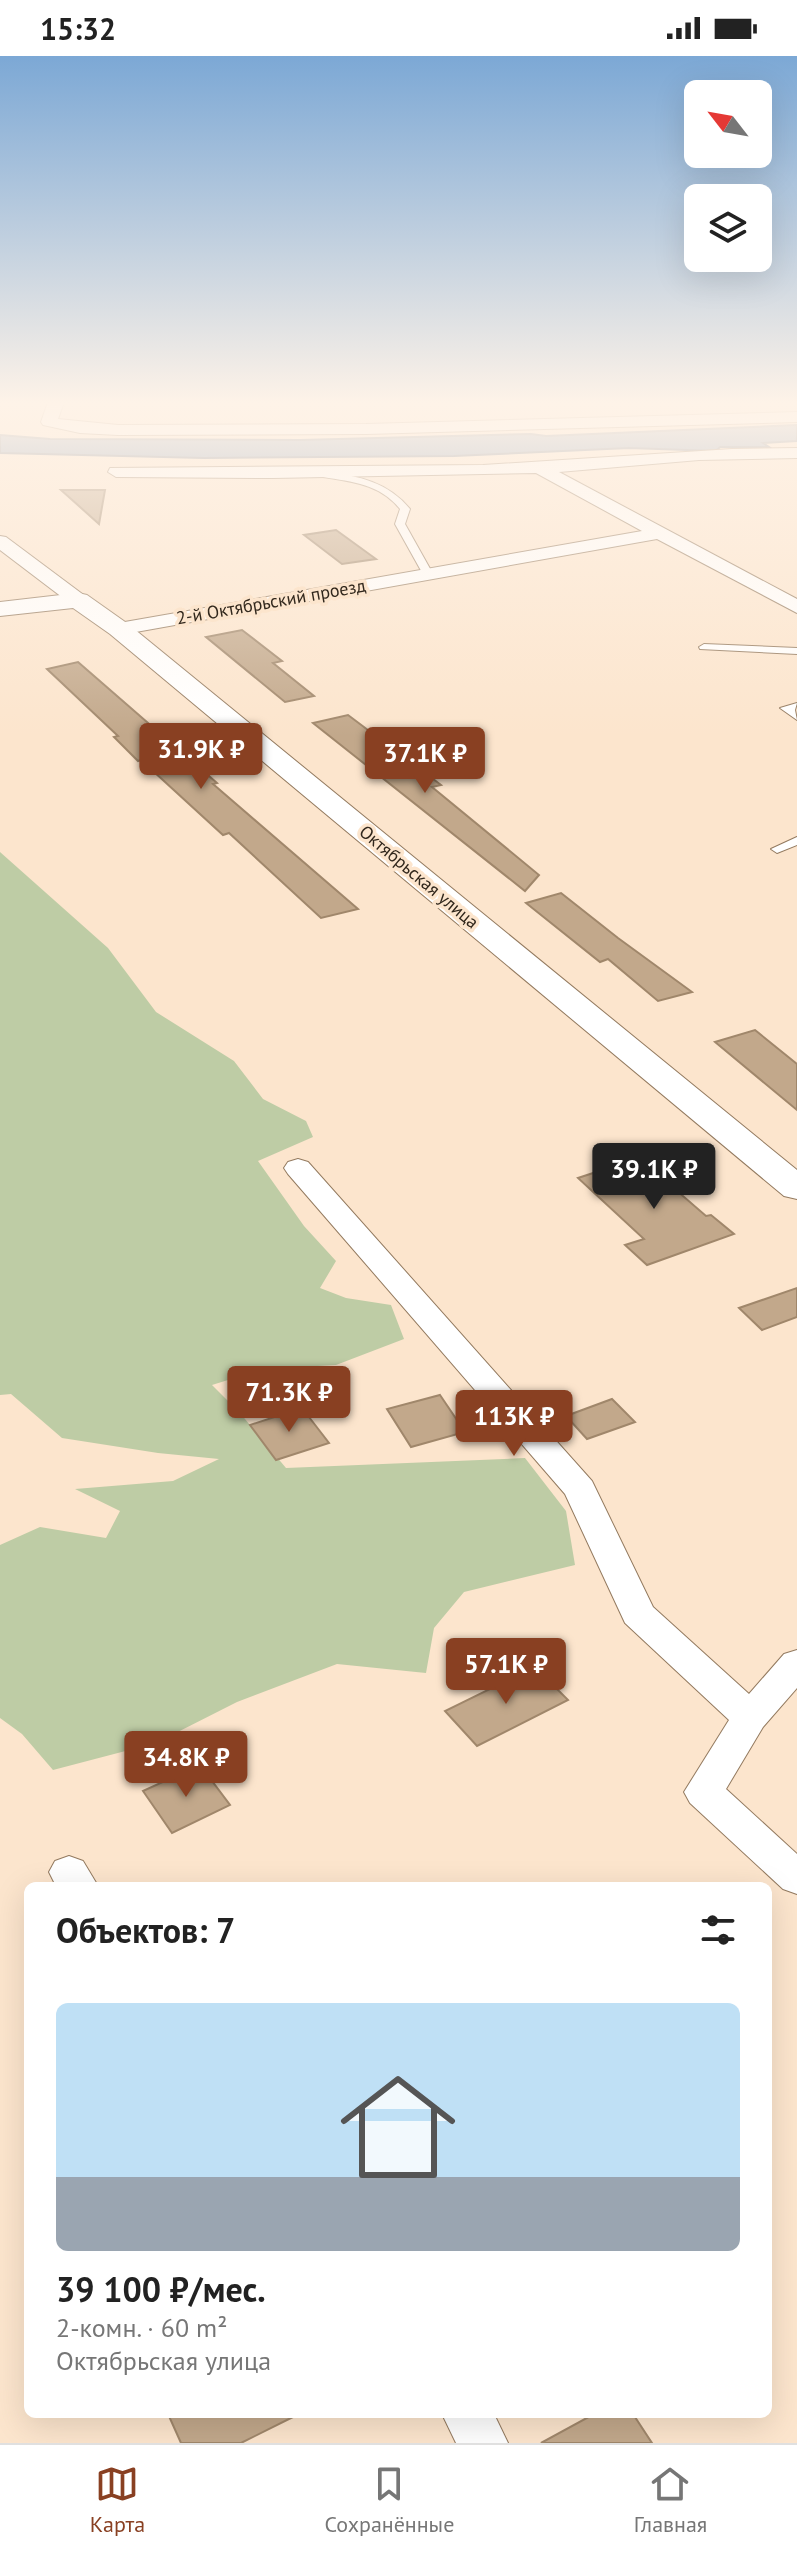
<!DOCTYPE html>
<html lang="ru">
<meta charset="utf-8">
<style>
:root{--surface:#fff;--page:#f2f2f2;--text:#222;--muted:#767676;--line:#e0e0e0;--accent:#894022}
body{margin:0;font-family:"PT Sans",sans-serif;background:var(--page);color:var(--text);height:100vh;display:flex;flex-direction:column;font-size:30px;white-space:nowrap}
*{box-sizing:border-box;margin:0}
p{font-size:26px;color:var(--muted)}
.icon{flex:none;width:44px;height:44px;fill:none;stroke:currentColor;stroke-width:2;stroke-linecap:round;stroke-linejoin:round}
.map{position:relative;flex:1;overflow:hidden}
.side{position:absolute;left:24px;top:1826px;width:748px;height:536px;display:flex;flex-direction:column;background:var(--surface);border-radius:12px;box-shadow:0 8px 32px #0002}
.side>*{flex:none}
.needle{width:52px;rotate:301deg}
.controls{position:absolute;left:684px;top:24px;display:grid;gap:16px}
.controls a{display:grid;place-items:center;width:88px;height:88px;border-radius:12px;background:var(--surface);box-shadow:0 8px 32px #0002;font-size:40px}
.price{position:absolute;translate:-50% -68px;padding:0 18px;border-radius:8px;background:var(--accent);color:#fff;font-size:26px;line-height:52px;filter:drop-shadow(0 2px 4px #0008)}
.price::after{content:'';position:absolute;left:50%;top:48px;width:24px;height:18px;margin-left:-12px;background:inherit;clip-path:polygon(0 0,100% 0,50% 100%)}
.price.on{background:#222;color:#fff}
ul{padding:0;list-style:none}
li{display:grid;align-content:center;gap:16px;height:424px;padding:0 32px}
li span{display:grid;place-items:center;height:248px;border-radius:12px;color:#555}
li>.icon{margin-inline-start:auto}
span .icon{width:144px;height:144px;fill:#fffc;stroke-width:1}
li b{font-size:34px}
h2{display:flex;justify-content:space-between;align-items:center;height:96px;padding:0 32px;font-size:34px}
.status{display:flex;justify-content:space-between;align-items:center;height:56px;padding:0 40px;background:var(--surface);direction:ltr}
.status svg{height:22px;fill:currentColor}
.tab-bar{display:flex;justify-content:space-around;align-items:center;height:112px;border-top:2px solid var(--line);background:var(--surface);font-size:22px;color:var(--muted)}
.tab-bar a{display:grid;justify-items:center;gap:4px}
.tab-bar .on{color:var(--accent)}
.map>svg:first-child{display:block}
.green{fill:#becca5}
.water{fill:#7b97b8;stroke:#657589;stroke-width:2}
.building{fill:#c2a88b;stroke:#a0876b;stroke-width:2}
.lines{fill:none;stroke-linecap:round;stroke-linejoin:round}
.service-casing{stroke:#937a5f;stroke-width:2}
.minor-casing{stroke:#937a5f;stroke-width:2}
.tertiary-casing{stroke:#937a5f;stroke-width:2}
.service{fill:#fff;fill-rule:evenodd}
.minor{fill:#fff;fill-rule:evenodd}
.tertiary{fill:#fff;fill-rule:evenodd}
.labels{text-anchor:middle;stroke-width:7;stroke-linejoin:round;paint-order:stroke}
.far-street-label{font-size:18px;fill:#31271c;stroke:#fce5cd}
</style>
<div class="status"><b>15:32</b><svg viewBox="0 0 49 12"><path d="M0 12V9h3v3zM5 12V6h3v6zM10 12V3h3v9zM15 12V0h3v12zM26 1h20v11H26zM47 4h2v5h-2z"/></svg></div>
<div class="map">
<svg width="797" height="2387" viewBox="0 0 797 2387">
<rect width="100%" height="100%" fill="#fce5cd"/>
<!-- green -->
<path class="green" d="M0,796L108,892L156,956L234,1005L263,1043L306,1065L313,1081L258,1105L304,1170L336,1205L320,1232L346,1242L391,1249L404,1283L336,1309L263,1313L212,1329L240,1357L286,1412L525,1402L566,1455L575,1509L464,1536L434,1572L426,1617L337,1608L237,1646L156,1687L53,1714L22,1678L0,1662V1489L40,1471L106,1482L120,1455L75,1433L173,1425L219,1403L158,1397L62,1382L11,1338L0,1339Z"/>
<!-- water -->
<path class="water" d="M797,369V385L763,387L769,391H720L716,395L629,392L454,400L204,402L0,397V379L50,383L300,384L531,378L546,380Z"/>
<!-- building -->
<g class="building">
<path d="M61,434H105L99,468Z"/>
<path d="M336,474L376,503L342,508L304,479Z"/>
<path d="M242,574L282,605L273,607L314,640L285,646L206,581Z"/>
<path d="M78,606L217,727L213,728L358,853L321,862L229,777L223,779L141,704L138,705L114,681L118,680L47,613Z"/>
<path d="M348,659L441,729L432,731L539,819L525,835L313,667Z"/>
<path d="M561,837L618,882L692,936L658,945L608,903L600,906L526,847Z"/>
<path d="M755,974L797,1008V1054L715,986Z"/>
<path d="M639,1102L706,1160L711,1159L734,1178L647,1209L625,1189L644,1183L578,1122Z"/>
<path d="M797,1232V1261L762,1274L739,1252Z"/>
<path d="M440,1339L465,1376L411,1391L387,1353Z"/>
<path d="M612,1343L635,1366L587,1383L566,1360Z"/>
<path d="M302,1352L329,1387L276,1404L250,1369Z"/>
<path d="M535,1611L568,1644L477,1690L445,1655Z"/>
<path d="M200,1709L230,1749L172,1777L143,1735Z"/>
<path d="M168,2358H299L241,2387H181Z"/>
<path d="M594,2358H633L652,2387H541Z"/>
</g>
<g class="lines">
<defs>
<g id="service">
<path d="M326,416C359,420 388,426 410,453L405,468L433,518L432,520H424L395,468L400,453C380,428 353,426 323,421V417Z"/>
<path d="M704,588L797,592V598L700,593L699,591Z"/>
<path d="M797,647L795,654L797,664L780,652Z"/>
<path d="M797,781V789L777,797L771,793Z"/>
</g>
<g id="minor">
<path d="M48,346H64L58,363L118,369L366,368L797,356V366L366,378L118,379L80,377L43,369L41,366Z"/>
<path d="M797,392V402L699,404L559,416L797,543V557L657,483L119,579L109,573L119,567L642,475L536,417L273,422L116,421L108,416L110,412L483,409L732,393Z"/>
<path d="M0,480L6,481L85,540L88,544L85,548H71L0,494Z"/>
<path d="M298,1103L308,1106L592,1425L653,1551L749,1638L784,1598L797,1594V1632L763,1671L726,1733L797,1798V1838L783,1833L690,1747L684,1736L729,1664L625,1567L565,1438L288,1118L284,1112L288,1106Z"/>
<path d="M69,1800L83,1805L98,1830H56L49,1816L55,1805Z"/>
<path d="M442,2358H494L508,2387H456Z"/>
</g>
<path id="tertiary" d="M78,537L87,539L128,568L797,1114V1143L784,1140L110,578L73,552L0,560V546Z"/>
</defs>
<!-- service casing -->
<use href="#service" class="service-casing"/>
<!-- minor casing -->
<use href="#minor" class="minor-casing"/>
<!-- tertiary casing -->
<use href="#tertiary" class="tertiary-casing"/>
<!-- service -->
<use href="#service" class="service"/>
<!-- minor -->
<use href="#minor" class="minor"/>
<!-- tertiary -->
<use href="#tertiary" class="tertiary"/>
</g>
<!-- sky -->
<linearGradient id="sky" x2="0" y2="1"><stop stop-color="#7ca8d5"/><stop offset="0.51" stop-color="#fef3e8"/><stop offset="1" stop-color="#fef3e8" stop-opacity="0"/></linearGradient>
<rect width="797" height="680" fill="url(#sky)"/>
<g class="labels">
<!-- far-street labels -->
<g class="far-street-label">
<text transform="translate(271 546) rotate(-10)" y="6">2-й Октябрьский проезд</text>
<text transform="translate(419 821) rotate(40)" y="6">Октябрьская улица</text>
</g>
</g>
</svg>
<div class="controls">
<a><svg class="needle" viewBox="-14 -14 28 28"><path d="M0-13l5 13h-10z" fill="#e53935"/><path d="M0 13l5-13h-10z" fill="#767676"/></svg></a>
<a><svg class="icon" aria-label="layers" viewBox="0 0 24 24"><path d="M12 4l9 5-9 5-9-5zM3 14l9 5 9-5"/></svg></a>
</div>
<b class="price" style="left:201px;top:735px">31.9K ₽</b>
<b class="price" style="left:425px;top:739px">37.1K ₽</b>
<b class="price on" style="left:654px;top:1155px">39.1K ₽</b>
<b class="price" style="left:289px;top:1378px">71.3K ₽</b>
<b class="price" style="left:514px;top:1402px">113K ₽</b>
<b class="price" style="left:506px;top:1650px">57.1K ₽</b>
<b class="price" style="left:186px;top:1743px">34.8K ₽</b>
<section class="side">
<h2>Объектов: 7<svg class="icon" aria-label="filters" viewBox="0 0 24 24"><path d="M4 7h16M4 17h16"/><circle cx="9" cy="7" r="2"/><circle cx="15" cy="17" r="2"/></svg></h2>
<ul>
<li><span style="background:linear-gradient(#bfe0f5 70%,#9aa5b1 0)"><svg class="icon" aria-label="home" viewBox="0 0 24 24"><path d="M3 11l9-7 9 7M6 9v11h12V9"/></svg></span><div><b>39 100 ₽/мес.</b><p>2-комн. · 60 m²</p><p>Октябрьская улица</p></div></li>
</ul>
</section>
</div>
<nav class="tab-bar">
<a class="on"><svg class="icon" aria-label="map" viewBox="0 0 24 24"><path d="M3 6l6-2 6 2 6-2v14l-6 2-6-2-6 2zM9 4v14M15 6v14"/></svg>Карта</a>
<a><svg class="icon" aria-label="saved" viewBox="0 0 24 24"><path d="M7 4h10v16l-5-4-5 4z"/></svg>Сохранённые</a>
<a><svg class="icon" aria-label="home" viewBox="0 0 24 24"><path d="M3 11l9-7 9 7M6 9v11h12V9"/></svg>Главная</a>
</nav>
